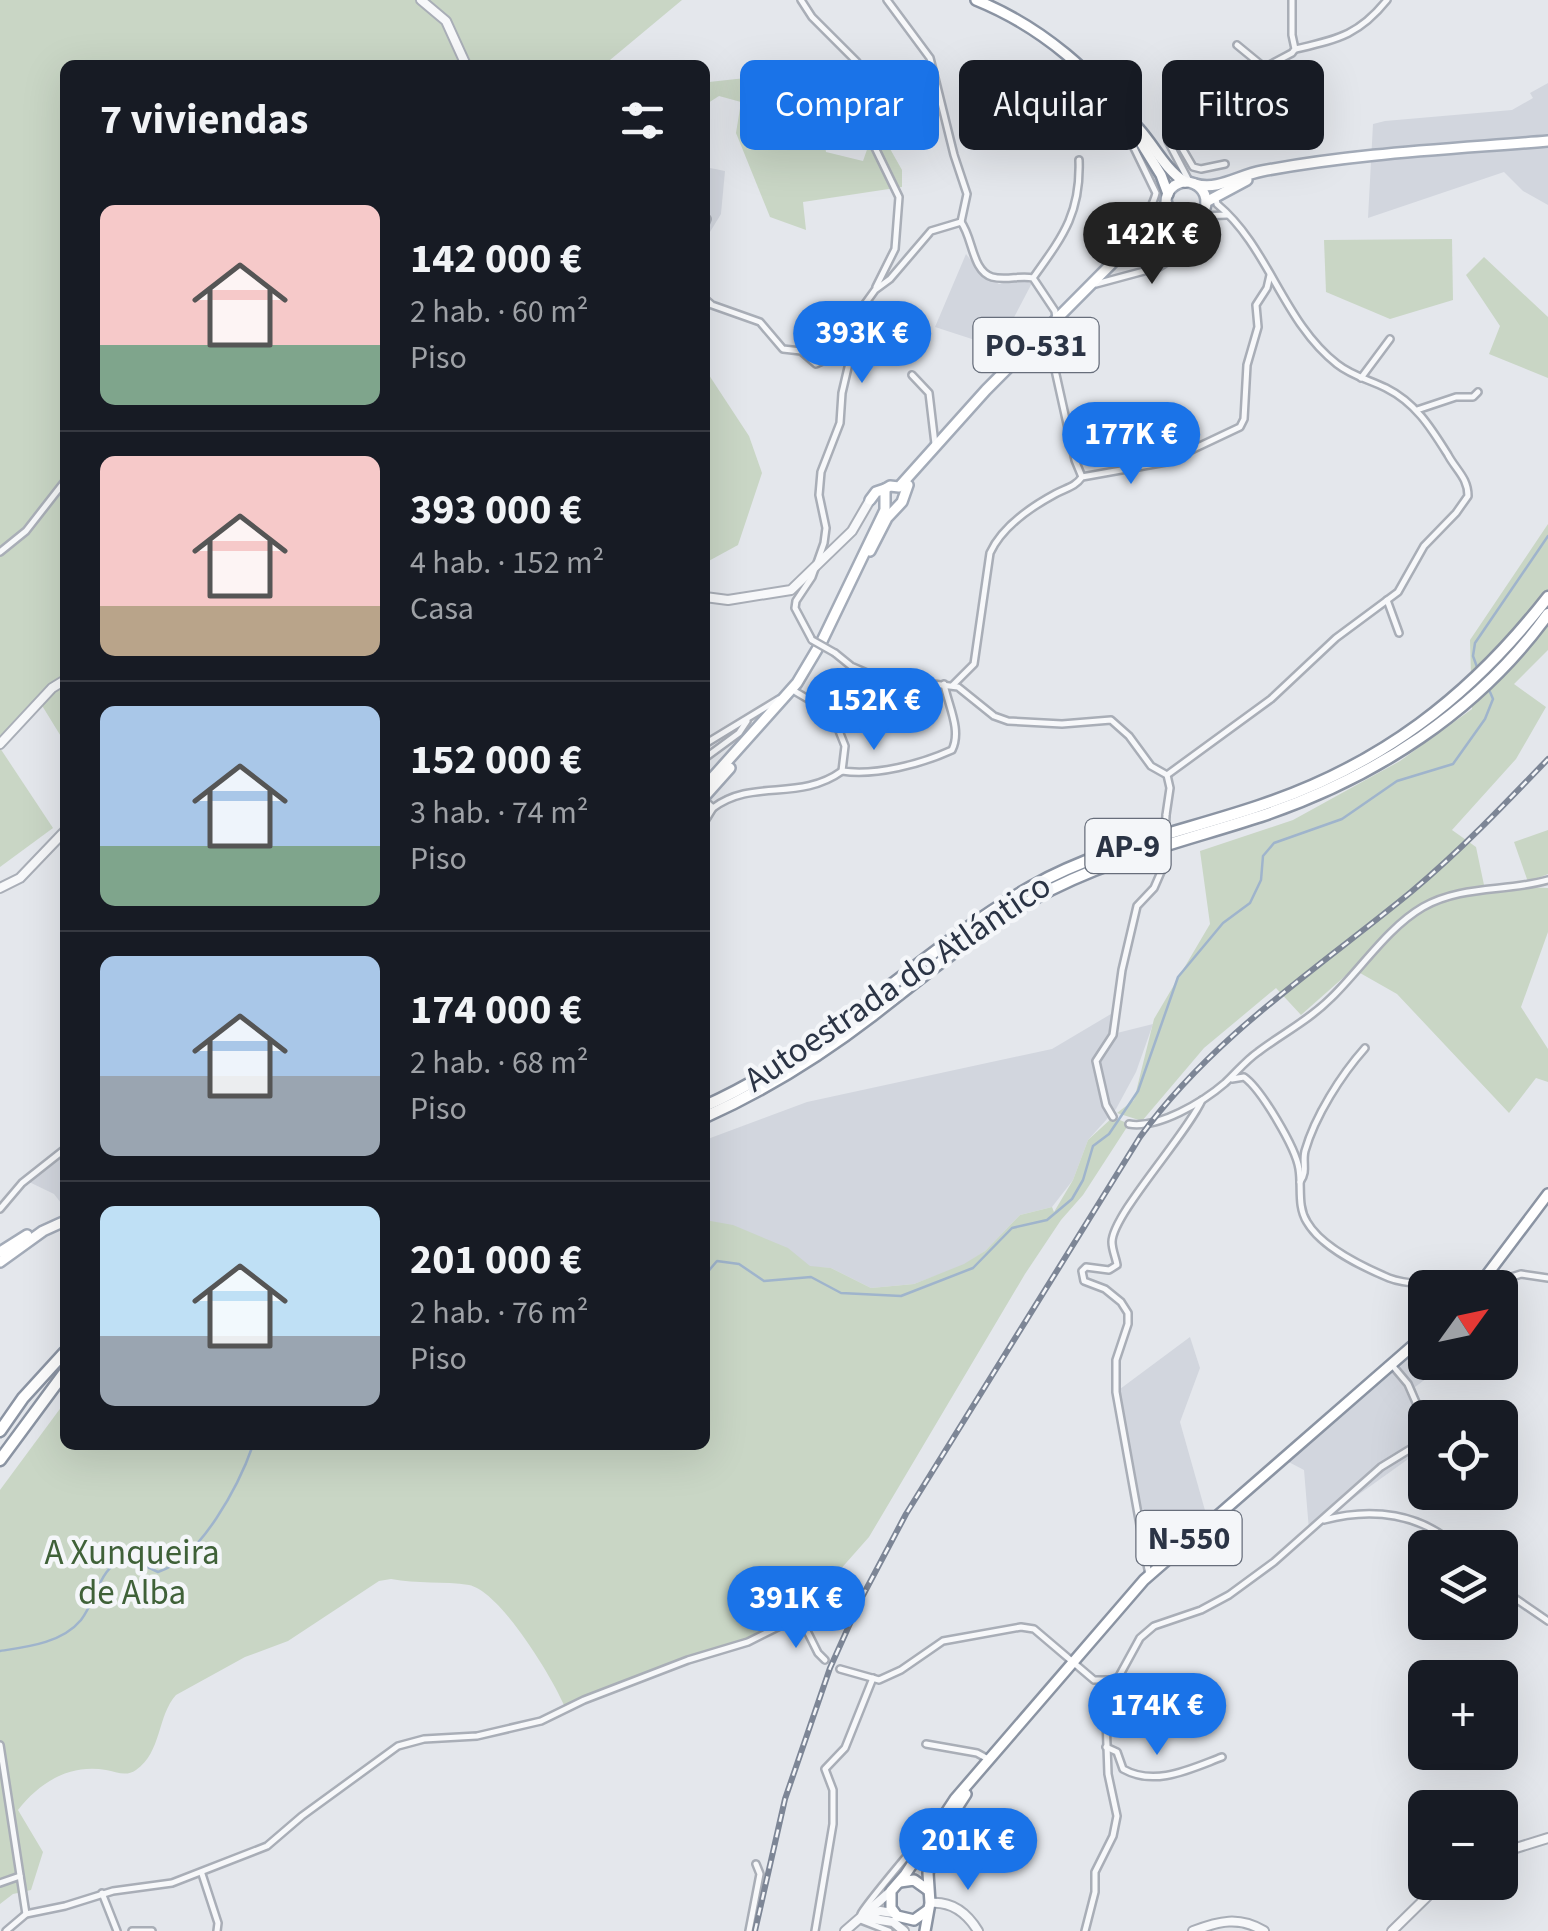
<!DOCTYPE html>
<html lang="es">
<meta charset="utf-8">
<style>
:root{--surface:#171b24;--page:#242831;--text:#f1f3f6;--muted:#9ea1a6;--line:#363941;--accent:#1a73e8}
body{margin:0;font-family:"Source Sans 3",sans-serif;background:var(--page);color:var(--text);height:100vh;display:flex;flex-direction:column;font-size:38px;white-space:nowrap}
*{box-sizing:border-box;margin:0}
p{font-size:32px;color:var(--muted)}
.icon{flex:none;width:55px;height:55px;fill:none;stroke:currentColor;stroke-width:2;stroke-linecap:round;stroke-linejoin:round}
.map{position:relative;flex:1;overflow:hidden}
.details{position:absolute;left:60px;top:60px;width:650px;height:1390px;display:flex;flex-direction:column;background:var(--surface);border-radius:15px;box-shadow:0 10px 40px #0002}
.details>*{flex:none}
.top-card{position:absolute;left:740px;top:60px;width:658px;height:90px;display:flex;gap:20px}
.needle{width:65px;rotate:57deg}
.fabs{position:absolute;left:1408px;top:1270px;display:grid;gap:20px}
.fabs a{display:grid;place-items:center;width:110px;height:110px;border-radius:15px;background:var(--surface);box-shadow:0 10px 40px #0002;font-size:50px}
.price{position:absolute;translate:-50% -85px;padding:0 22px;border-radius:35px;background:var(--accent);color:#fff;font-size:32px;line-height:65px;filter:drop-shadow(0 2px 5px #0008)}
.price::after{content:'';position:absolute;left:50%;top:60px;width:30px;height:22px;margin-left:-15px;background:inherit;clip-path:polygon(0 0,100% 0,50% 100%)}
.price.selected{background:#222;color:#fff}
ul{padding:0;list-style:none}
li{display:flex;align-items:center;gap:30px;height:250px;padding:0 40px}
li+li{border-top:2px solid var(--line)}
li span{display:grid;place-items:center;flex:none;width:280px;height:200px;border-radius:15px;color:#555}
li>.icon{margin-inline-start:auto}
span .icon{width:120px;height:120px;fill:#fffc;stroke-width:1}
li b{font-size:42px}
h2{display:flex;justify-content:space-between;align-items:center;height:120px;padding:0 40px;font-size:42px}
.pill{padding:0 35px;border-radius:15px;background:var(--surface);box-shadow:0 10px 40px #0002;font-size:35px;line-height:90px}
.pill.selected{background:var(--accent);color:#fff}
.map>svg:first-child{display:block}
.built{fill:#d2d6de}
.green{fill:#c9d6c5}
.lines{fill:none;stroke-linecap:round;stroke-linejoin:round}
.stream{stroke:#9fb4cc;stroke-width:2.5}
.minor-casing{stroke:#a9aeb7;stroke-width:10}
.tertiary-casing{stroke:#a9aeb7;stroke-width:12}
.primary-casing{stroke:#a3abb8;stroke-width:14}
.trunk-casing{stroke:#8b94a3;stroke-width:14}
.motorway-casing{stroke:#8b94a3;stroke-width:15}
.minor{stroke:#f7f8fa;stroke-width:5}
.tertiary{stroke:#f7f8fa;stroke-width:8}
.primary{stroke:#fff;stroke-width:9}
.trunk{stroke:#fff;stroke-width:9}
.motorway{stroke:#fff;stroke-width:10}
.rail-casing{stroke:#7d8696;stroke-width:6}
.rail{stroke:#f4f6f9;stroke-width:2.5;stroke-dasharray:8;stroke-linecap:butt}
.minor-bridge-casing{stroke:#a9aeb7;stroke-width:10;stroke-linecap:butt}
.minor-bridge{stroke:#f7f8fa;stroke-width:5}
.labels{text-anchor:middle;stroke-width:9;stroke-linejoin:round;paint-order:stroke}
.shield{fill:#f4f6f9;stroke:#676e7b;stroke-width:2.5}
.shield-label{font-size:32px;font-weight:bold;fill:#2b3445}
.street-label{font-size:35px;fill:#2b3445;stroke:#f4f6f9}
.park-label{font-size:35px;fill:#3f6138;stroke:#f4f6f9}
</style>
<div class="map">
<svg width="1548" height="1931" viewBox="0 0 1548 1931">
<rect width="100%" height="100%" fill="#e4e7ec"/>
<!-- built -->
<g class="built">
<path d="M1548,83V205L1523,191L1504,172L1368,218L1373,124L1385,121L1512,110L1533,98L1530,93Z"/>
<path d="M705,167L725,171L721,214L705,240Z"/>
<path d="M966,254L981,273L999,284L1013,279L1032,283L1001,342L981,335L978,341L935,327Z"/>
<path d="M1116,1011L1113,1034L1153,1024L1136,1072L1116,1109L1088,1140L1073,1180L1052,1207L1020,1215L985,1251L964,1265L914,1284L871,1288L831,1268L775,1265L705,1240V1140L807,1102L1052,1049Z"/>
<path d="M65,1150V1208L54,1194L25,1180Z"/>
<path d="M1190,1337L1200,1368L1180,1422L1208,1521L1140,1513L1116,1392Z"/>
<path d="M1410,1348L1431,1375L1415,1387L1425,1417V1447L1309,1530L1304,1470L1281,1458Z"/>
</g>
<!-- green -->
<g class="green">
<path d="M0,0H682L604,65H65V743L38,699L0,737Z"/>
<path d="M772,75L782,109L821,122L826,152L863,161L876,124L902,170V187L803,202L806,230L770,217L736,133L741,102L719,96L705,105V86L709,82Z"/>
<path d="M1452,239L1453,300L1390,319L1326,292L1324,240Z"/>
<path d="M1484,257L1548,317V378L1489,354L1500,326L1466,275Z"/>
<path d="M705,369L749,436L762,473L738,545L705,563Z"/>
<path d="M1548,524V650L1514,684L1546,707L1516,759L1452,830L1476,847L1484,885L1548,888V932L1521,1007L1548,1049V1082L1536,1078L1509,1113L1397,994L1353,969L1301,1015L1276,988L1204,1048L1142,1121L1117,1113L1134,1100L1154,1019L1210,924L1200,851L1293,820L1400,761L1472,709L1470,640Z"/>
<path d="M0,748L53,828L0,867Z"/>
<path d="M1548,830V874L1528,882L1514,842Z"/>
<path d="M1113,1117L1129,1124L1083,1195L1061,1220L1025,1274L869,1537L816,1597L798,1615L733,1646L564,1705C552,1677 500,1591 469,1585C444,1581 417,1584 391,1579L379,1581L288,1641L245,1657L176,1695C157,1716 162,1752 136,1770C126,1777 117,1772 106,1770C69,1764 40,1782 18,1810L43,1852L31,1890L13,1894L0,1904V1490L65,1402V1445H705V1220L733,1225L788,1248L810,1266L831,1268L871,1288L914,1284L964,1264L985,1251L1020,1215L1052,1207L1054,1212L1073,1180L1088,1140Z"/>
</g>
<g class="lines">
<!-- stream -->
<g class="stream">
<path d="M1477,667L1473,656L1475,643L1548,536"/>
<path d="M705,1275L717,1261L739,1264L764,1281L811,1277L841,1293L901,1296L973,1268L1012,1228L1047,1220L1072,1199L1083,1180L1093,1146L1109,1134L1138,1091L1178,977L1223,923L1250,903L1261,880L1263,856L1274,843L1342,819L1397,781L1453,764L1485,719L1493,699L1490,692"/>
<path d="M0,1651C27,1647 62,1643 81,1620C97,1599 99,1566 127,1557L158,1572C201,1558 239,1485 253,1445"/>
</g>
<defs>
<g id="minor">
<path d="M801,0L812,17L857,62L864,125L899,197L895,249L876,287"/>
<path d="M887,0L930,58L954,155L967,194L961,222"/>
<path d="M1237,45L1265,68"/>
<path d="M1296,49C1338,39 1359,35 1387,0"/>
<path d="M1124,127L1156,193C1153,207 1144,215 1143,229"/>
<path d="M1172,131L1193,167L1201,169L1225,164"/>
<path d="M1189,181L1168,141L1170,135L1203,103L1246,86L1260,70L1292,53L1295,49L1292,35V0"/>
<path d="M1200,216L1227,215"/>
<path d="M961,222C973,238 972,271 992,277C1006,281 1020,275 1033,278L1055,311L1056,319"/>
<path d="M705,224L707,219"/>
<path d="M1033,278C1063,236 1081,213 1079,160"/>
<path d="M1096,284L1159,267L1170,260"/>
<path d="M705,299L712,305L760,322L783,349L801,351L816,364L843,352L849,360"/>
<path d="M1047,334L1075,460L1082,477"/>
<path d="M912,375L929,393L935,444"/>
<path d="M1361,378L1390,339"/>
<path d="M1417,410L1456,397H1473L1478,392"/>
<path d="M0,552L26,531L65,481"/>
<path d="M1387,600L1399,633"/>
<path d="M812,640L795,608L796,601L812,577L824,543L826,528L819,495L821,472L840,423L842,393L862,308L875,290L890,279L931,231L961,222"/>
<path d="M835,653L851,666L897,686L924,683L958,687L994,716L1008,721L1062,724L1111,720L1129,736L1151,766L1167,775L1170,788L1166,815"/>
<path d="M953,685L974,664L990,553C1002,527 1031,507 1055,494C1066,488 1075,487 1082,477L1166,462L1240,427L1244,419L1247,365L1258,327L1256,305L1267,288L1270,275"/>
<path d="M796,692L832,713L845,746L842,771C876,776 921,764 952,750C962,730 948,705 944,684"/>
<path d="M705,744L779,699"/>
<path d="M705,758L739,733L747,721"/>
<path d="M1167,775L1271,699L1336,638L1398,592L1424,546L1456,513L1468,496C1468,478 1456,470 1448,455C1431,428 1416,403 1386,388C1370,380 1352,376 1337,364C1283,322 1269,247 1217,204L1216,199"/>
<path d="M705,801L713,808C753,778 799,802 842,771"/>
<path d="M705,821L713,808"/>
<path d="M1232,1079L1244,1077C1261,1089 1296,1148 1299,1169C1302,1187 1297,1206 1307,1222C1322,1248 1363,1267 1389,1278C1409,1286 1431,1282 1451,1288"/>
<path d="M1113,1117L1106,1105L1096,1061L1113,1035L1122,970L1137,906L1154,888L1164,865"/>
<path d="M1129,1124C1158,1129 1203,1102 1225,1083C1236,1073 1245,1061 1258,1052C1283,1033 1308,1021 1331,998C1361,969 1387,928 1423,907C1462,885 1506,892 1548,880"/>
<path d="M1300,1182C1308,1171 1302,1163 1305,1151C1315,1116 1341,1075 1365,1048"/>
<path d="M0,1209L22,1183L65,1149"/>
<path d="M1480,1287L1521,1274L1548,1278"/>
<path d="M1392,1365L1408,1384L1425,1423"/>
<path d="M1324,1520C1372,1507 1421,1513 1458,1548"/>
<path d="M1149,1575L1116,1392V1360L1128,1324V1313L1121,1302L1105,1289L1084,1281L1082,1271L1086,1267L1109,1270L1117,1265C1116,1258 1112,1250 1112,1242C1112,1215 1187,1134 1202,1100"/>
<path d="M1500,1588L1548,1621"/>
<path d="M800,1617L818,1653L825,1660"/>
<path d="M840,1669L879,1680L901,1670L943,1641L1021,1627L1034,1629L1094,1680H1117"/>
<path d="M926,1744L977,1753L988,1759"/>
<path d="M0,1745L26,1914"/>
<path d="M1106,1747L1117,1752L1123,1769C1155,1787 1190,1769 1222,1757"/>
<path d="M202,1874L218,1923L217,1931"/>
<path d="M0,1883L20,1876"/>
<path d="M102,1893L117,1931"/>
<path d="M861,1914C863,1908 929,1828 937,1822"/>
<path d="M858,1919L889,1931"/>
<path d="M6,1931L26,1914L65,1906L113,1891L172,1883L267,1846L302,1816L398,1746L424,1739L477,1736L541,1721L584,1700L688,1660L748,1642L804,1614"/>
<path d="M132,1931H152"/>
<path d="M749,1931L760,1874L756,1864"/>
<path d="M815,1931L833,1824V1790L825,1769L845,1748L873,1678"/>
<path d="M1085,1931L1095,1892V1872L1113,1836L1117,1816L1108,1774L1106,1718L1117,1680L1140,1638L1154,1626L1201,1610L1229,1595L1274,1562L1381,1467L1425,1440"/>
</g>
<g id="tertiary">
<path d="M421,0L446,21L466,65"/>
<path d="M705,597L728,600L791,590L852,531L870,500"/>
<path d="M0,744L52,688L65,680"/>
<path d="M0,888L20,878L65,831"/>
<path d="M1500,1853L1548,1838"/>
<path d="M930,1903C952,1901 967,1913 978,1931"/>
<path d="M864,1917L880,1911L893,1913"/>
<path d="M867,1918L893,1922L904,1931"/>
<path d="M845,1931L891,1891"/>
<path d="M1193,1931C1219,1921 1239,1916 1264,1931"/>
<path d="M1392,1931L1442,1882"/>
</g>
<g id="primary">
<circle cx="1186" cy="202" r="20"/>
<path d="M1195,184C1218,191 1239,175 1262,171C1357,153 1452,149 1548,141"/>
<path d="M1206,202L1247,180"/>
<path d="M1139,243L1154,231L1182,221"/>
<path d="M870,500L876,492L885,489"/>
<path d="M870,551L887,518L902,502L908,485"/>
<path d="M705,786L797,683L822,641L885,510V489L890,486L899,487L986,390L1148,227L1167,204"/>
<path d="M705,796L730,768"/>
<path d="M0,1252L27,1235"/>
<path d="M0,1262L43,1231L65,1221"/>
</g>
<g id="trunk">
<path d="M976,0C1045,28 1092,73 1139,129C1155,147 1165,169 1185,182"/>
<path d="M1132,128L1161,175L1168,194"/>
<path d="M1477,1288L1548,1194"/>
<path d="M900,1882L914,1880L928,1890"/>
<path d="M928,1910L914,1920L897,1916L891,1908V1891L905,1875L955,1799L1144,1580L1425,1335"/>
<path d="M925,1931L930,1903L928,1873L946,1825L966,1794"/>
</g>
<g id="motorway">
<path d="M705,1106C827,1052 917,952 1031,887C1102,847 1182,832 1259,806C1380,766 1470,697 1548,597"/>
<path d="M705,1117C765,1090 821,1055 873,1015C925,975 976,932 1033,899C1104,859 1184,841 1261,816C1374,778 1477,712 1548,614"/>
<path d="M0,1431L23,1398L65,1352"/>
<path d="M0,1460L65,1372"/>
</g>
</defs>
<!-- minor casing -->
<use href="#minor" class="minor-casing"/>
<!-- tertiary casing -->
<use href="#tertiary" class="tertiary-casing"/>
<!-- primary casing -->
<use href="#primary" class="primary-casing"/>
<!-- trunk casing -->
<use href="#trunk" class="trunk-casing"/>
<!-- motorway casing -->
<use href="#motorway" class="motorway-casing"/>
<!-- minor -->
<use href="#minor" class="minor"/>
<!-- tertiary -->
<use href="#tertiary" class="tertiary"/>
<!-- primary -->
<use href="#primary" class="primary"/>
<!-- trunk -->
<use href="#trunk" class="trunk"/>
<!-- motorway -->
<use href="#motorway" class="motorway"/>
<defs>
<path id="rail" d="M755,1931L785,1799L830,1668L861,1599L906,1514L1140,1137C1213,1036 1316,970 1411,892C1460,851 1504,805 1548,759"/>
</defs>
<!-- rail casing -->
<use href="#rail" class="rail-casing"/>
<!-- rail -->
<use href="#rail" class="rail"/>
<defs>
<g id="minor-bridge">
<path d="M812,640L835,653"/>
<path d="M1164,865L1166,815"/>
</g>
</defs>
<!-- minor-bridge casing -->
<use href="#minor-bridge" class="minor-bridge-casing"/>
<!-- minor-bridge -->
<use href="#minor-bridge" class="minor-bridge"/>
</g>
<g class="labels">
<!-- shield labels -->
<g class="shield">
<rect x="973.5" y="318" width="125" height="54" rx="8"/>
<rect x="1085.5" y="819" width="85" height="54" rx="8"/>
<rect x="1136.5" y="1511" width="105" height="54" rx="8"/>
</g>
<g class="shield-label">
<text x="1036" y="356">PO-531</text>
<text x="1128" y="857">AP-9</text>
<text x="1189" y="1549">N-550</text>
</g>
<!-- street labels -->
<g class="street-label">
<text transform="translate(897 982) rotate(-34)" y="12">Autoestrada do Atlántico</text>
</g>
<!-- park labels -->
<g class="park-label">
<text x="132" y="1564">A Xunqueira<tspan x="132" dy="40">de Alba</tspan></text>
</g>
</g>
</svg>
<div class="fabs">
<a><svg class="needle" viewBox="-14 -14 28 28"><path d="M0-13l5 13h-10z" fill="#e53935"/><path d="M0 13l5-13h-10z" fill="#9ea1a6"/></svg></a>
<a><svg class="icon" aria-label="locate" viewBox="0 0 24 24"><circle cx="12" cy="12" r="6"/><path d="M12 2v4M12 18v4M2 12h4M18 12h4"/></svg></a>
<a><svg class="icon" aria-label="layers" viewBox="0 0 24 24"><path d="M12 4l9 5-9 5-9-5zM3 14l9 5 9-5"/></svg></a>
<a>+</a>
<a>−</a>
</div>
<b class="price selected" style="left:1152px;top:287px">142K €</b>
<b class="price" style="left:862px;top:386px">393K €</b>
<b class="price" style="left:1131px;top:487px">177K €</b>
<b class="price" style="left:874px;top:753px">152K €</b>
<b class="price" style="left:796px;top:1651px">391K €</b>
<b class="price" style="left:1157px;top:1758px">174K €</b>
<b class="price" style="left:968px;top:1893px">201K €</b>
<div class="top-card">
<a class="pill selected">Comprar</a>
<a class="pill">Alquilar</a>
<a class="pill">Filtros</a>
</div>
<section class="details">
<h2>7 viviendas<svg class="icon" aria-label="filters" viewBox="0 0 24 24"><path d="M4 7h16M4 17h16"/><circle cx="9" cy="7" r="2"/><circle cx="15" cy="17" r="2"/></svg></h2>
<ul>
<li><span style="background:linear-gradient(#f6c9c9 70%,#7fa58c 0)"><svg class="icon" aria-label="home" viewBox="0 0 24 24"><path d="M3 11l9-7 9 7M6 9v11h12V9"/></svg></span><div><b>142 000 €</b><p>2 hab. · 60 m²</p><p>Piso</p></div></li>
<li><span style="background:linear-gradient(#f6c9c9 75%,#b9a48a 0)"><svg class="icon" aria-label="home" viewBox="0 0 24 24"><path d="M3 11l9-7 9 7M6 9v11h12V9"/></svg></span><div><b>393 000 €</b><p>4 hab. · 152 m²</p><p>Casa</p></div></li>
<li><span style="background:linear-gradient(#a9c7e8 70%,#7fa58c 0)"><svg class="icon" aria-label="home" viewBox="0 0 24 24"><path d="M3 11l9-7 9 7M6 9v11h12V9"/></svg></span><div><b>152 000 €</b><p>3 hab. · 74 m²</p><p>Piso</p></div></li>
<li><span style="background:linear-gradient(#a9c7e8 60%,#9aa5b1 0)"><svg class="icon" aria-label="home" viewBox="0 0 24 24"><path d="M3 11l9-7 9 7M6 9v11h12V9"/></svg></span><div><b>174 000 €</b><p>2 hab. · 68 m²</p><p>Piso</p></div></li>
<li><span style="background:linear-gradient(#bfe0f5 65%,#9aa5b1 0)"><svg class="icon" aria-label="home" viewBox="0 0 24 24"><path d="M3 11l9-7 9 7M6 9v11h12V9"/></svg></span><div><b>201 000 €</b><p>2 hab. · 76 m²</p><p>Piso</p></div></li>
</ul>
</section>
</div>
